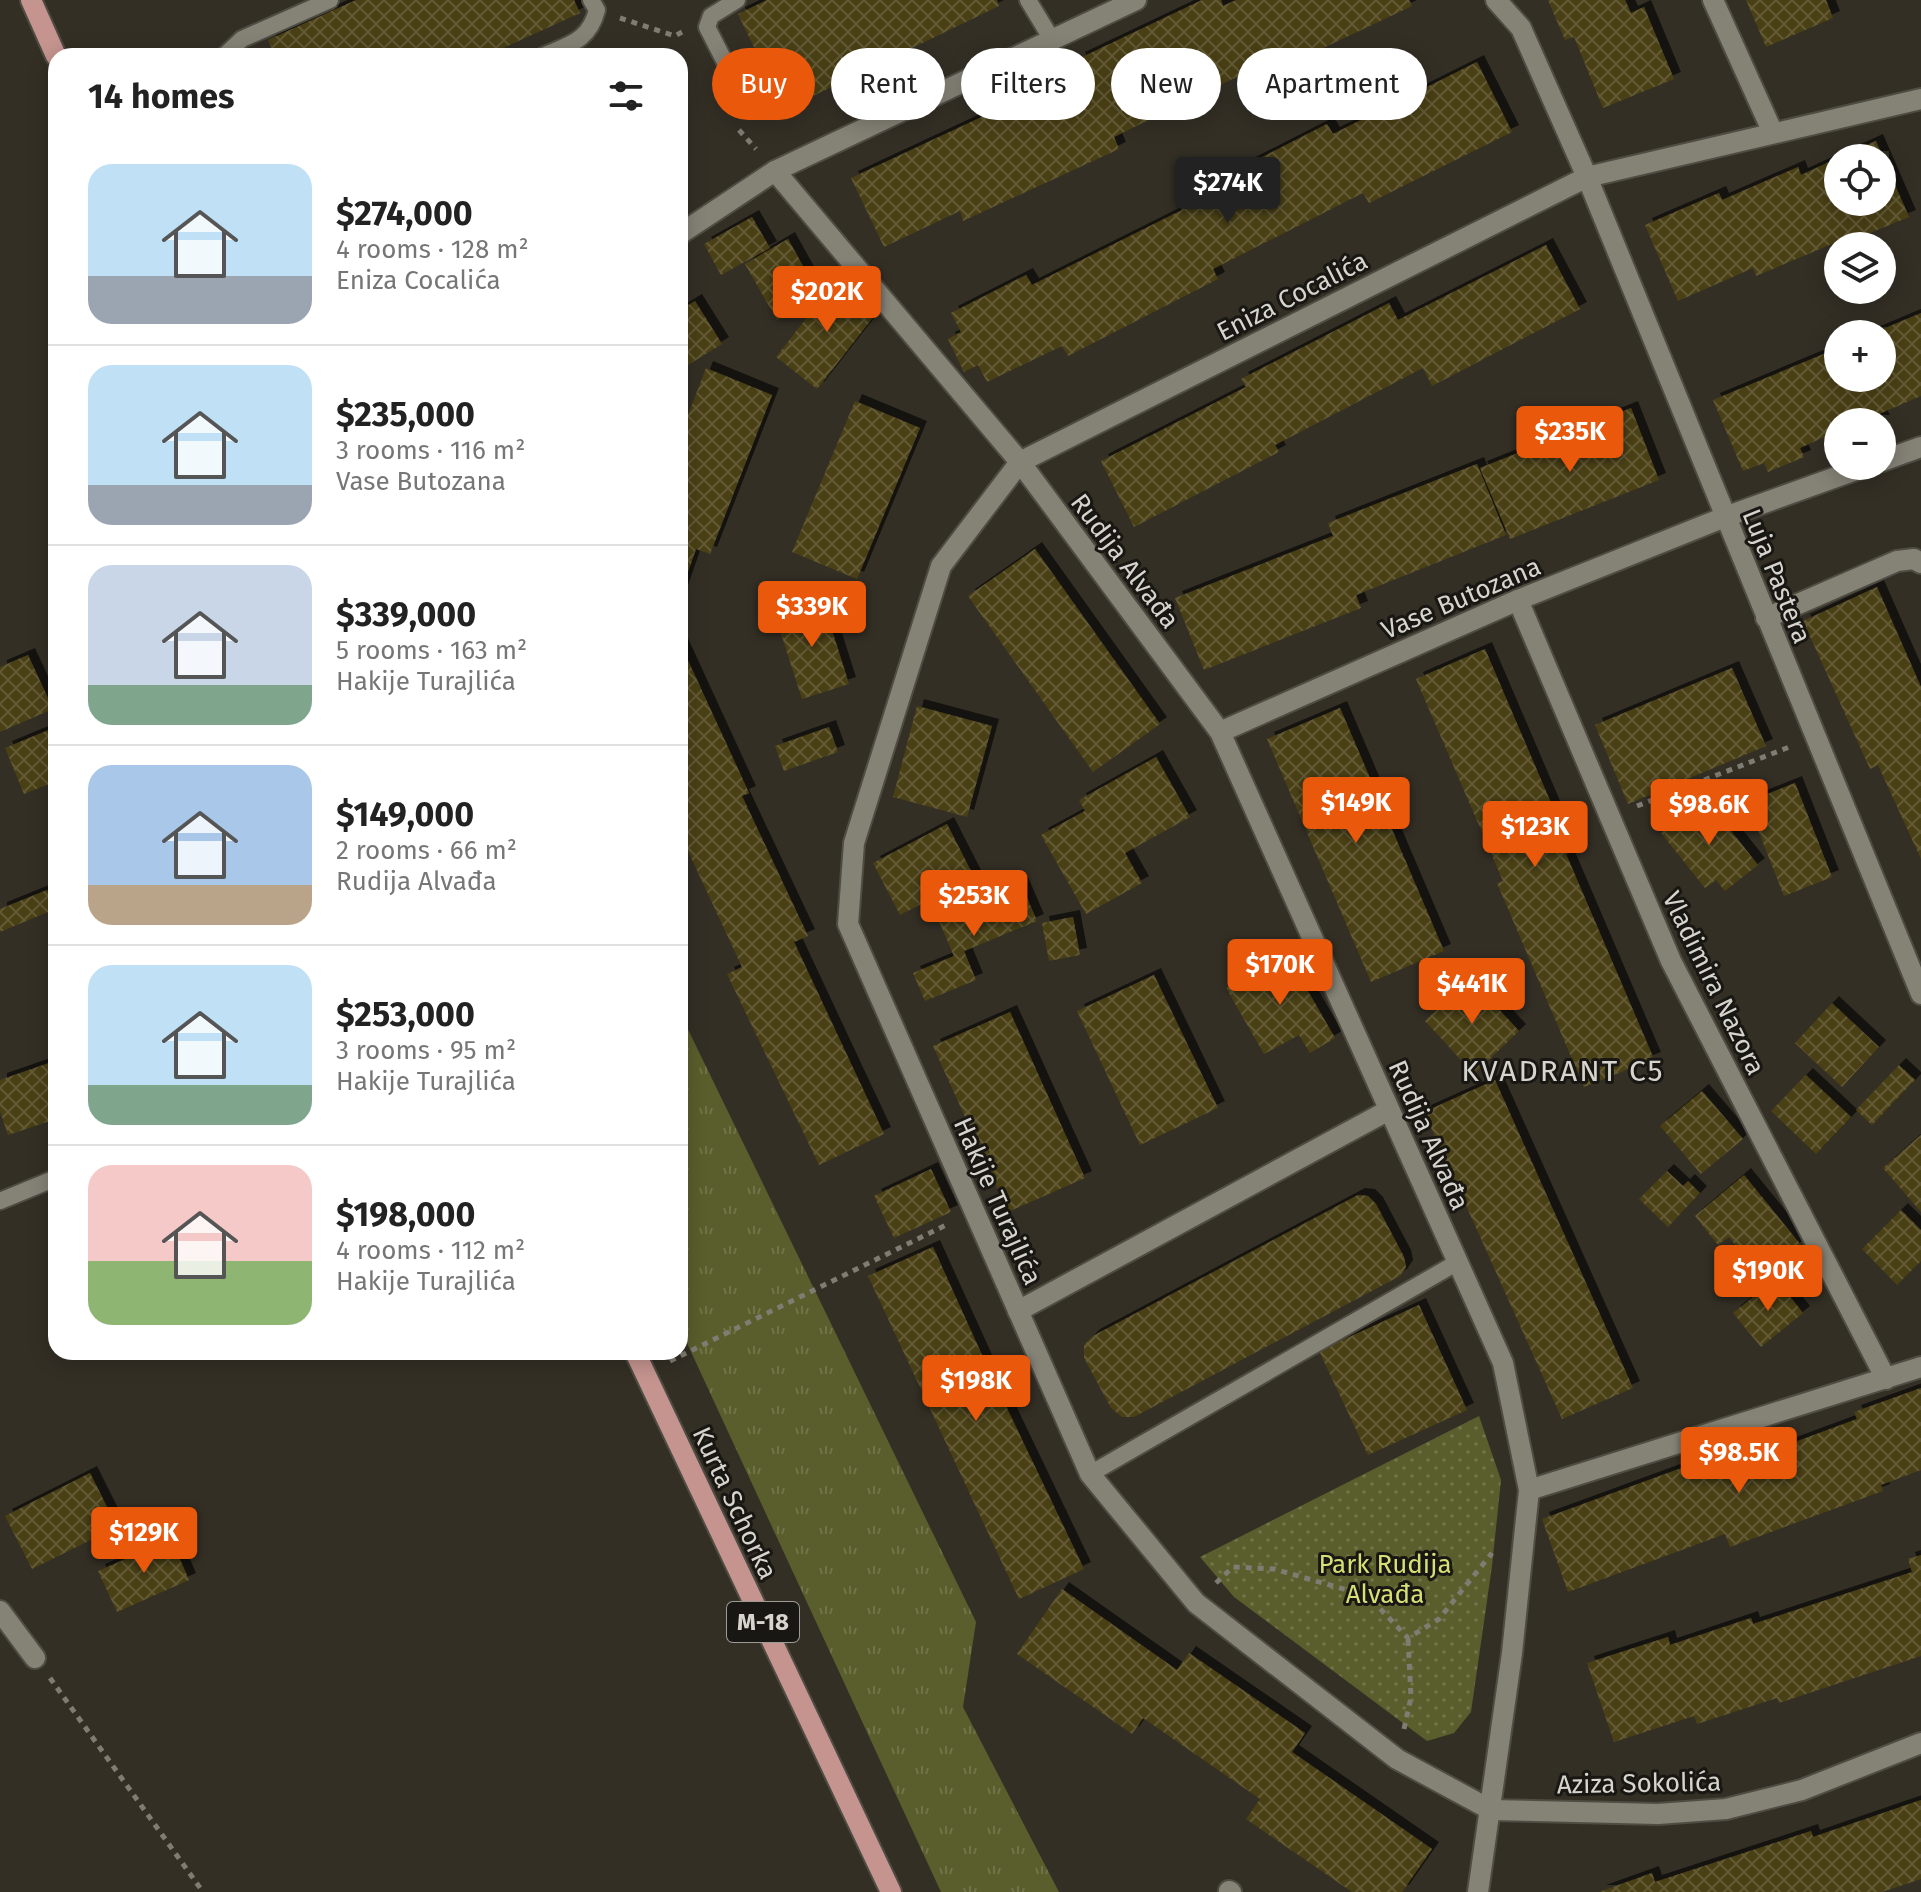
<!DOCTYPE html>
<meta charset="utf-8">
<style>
:root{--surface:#fff;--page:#f6f6f6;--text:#222;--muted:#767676;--line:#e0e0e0;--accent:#ea580c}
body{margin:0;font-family:"Fira Sans",sans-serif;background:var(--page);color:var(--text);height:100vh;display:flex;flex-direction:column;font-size:30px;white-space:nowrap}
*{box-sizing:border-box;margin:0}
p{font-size:26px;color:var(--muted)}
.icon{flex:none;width:44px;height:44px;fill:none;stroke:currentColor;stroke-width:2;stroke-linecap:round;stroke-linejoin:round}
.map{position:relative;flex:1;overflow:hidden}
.sheet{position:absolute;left:48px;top:48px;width:640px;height:1312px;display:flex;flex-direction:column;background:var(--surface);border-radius:24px;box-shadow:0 4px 20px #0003}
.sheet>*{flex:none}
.top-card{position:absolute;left:712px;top:48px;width:760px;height:72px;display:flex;gap:16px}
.buttons{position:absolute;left:1824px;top:144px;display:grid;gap:16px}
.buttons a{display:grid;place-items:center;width:72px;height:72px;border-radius:50%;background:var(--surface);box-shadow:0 4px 20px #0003;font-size:40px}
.price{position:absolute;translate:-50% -68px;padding:0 18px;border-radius:8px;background:var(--accent);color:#fff;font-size:26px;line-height:52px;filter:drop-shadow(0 2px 4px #0008)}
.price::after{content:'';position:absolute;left:50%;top:48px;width:24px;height:18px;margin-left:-12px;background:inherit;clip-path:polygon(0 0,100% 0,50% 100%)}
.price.active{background:#222;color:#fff}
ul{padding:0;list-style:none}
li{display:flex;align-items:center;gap:24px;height:200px;padding:0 40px}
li+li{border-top:2px solid var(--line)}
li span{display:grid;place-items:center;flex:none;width:224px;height:160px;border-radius:24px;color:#555}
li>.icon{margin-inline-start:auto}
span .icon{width:96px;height:96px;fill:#fffc;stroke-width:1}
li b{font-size:34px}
h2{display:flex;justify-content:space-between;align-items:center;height:96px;padding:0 40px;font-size:34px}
.tag{padding:0 28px;border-radius:36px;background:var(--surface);box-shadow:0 4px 20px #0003;font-size:28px;line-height:72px}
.tag.active{background:var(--accent);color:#fff}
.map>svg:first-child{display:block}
.grass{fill:url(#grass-tufts)}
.park{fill:url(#park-dots)}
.building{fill:url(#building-cross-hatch);filter:url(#shadow)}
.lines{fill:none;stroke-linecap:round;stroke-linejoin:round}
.service-casing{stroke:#4f4c43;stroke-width:20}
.minor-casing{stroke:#4f4c43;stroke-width:24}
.primary-casing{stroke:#4f4c43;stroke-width:24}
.path{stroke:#7f7c74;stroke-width:5;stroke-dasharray:6 6;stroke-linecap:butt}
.service{stroke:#858276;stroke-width:16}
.minor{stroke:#858276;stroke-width:20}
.primary{stroke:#c5948f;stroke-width:20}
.labels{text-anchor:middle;stroke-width:6;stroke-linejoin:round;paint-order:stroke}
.shield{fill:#191713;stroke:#9d9b95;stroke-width:2}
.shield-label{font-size:24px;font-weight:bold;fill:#d6d4cd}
.street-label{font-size:26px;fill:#d6d4cd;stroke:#191713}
.park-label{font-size:26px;fill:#d7df75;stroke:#191713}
.quarter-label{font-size:30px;letter-spacing:2px;fill:#d6d4cd;stroke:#191713}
</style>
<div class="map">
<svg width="1921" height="1892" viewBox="0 0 1921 1892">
<defs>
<pattern id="grass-tufts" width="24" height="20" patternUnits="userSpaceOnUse" patternTransform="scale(2)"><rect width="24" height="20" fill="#5a5e2c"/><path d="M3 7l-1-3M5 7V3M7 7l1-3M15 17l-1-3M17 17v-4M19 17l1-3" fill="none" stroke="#717449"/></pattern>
<pattern id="park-dots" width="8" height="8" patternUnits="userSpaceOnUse" patternTransform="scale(2)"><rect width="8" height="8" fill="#5a5e2c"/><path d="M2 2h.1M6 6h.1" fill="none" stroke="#717449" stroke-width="1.8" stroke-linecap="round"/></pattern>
<pattern id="building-cross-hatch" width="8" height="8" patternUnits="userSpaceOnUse" patternTransform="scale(2)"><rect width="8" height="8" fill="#4a3f15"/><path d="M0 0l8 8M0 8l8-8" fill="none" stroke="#635a36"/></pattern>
<filter id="shadow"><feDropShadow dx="7" dy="-7" stdDeviation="0" flood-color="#0009"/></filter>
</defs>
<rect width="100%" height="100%" fill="#332f25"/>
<!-- grass -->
<path class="grass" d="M680,1013L976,1622L963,1707L1059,1892H941L680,1328Z"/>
<!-- park -->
<path class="park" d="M1479,1416L1501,1480L1492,1566L1471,1712L1454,1733L1427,1741L1234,1597L1200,1557Z"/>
<!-- building -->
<g class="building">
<path d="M356,0H574L580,13L486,56H275L268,40Z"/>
<path d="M767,0H997L999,6L784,110L738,14Z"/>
<path d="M1202,0H1221L1223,6L1236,0H1409L1412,6L1260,78L1255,68L1114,137L1119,149L963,221L960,211L884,247L851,178L1082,70L1078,59Z"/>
<path d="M1548,0H1625L1631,13L1644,7L1674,79L1603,108L1574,37L1565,40Z"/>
<path d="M1746,0H1826L1833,18L1766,47Z"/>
<path d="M1477,62L1512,132L1369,203L1363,193L1213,269L1218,279L1068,356L1062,346L987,382L978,365L964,372L948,339L961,332L951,313L1026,275L1032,285L1182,210L1178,200L1327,124L1333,134Z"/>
<path d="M1876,141L1909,217L1838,246L1835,250L1832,244L1756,276L1753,268L1678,301L1645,225L1719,193L1722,200L1798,167L1801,175L1838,158V202H1882V158H1838Z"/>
<path d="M752,217L770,248L721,275L704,244Z"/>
<path d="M788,239L819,295L777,320L745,264Z"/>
<path d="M1546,245L1580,309L1432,386L1423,368L1275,445L1279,452L1134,527L1101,461L1246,387L1241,379L1389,303L1398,320Z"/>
<path d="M837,279L878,311L817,389L776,357Z"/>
<path d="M695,301L722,344L680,370V310Z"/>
<path d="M1921,313V396L1879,414L1883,422H1838V431L1800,448L1804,457L1768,472L1764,463L1743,471L1713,400L1838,348V378H1882V334H1871Z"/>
<path d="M706,368L772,395L710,554L696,549L680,595V436Z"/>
<path d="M855,401L920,428L857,579L792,552Z"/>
<path d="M1631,408L1659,480L1510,539L1480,468Z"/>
<path d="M1477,464L1506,535L1356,595L1361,608L1204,670L1175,598L1333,536L1328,523Z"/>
<path d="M1035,549L1160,724L1093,772L968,596Z"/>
<path d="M1877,587L1921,687V859L1878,765L1870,769L1803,621Z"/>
<path d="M822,599L849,684L802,699L775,615Z"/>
<path d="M680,643L749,793L742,796L808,936L794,942L884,1134L819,1165L727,974L742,967L680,834V824L683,823L680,817Z"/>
<path d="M1485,649L1572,852L1566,854L1654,1059L1584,1087L1497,883L1503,881L1416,679Z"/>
<path d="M28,655L53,709L0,732V667Z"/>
<path d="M1732,668L1766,746L1628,804L1595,725Z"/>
<path d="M917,706L992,726L967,817L893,797Z"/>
<path d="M1340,708L1444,951L1371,982L1267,739Z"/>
<path d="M56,727V781L24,794L5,748Z"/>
<path d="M829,727L838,752L784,771L775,746Z"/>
<path d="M1156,757L1190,817L1125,853L1142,883L1086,914L1041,835L1085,811L1079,800Z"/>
<path d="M1795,783L1832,877L1784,896L1747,802Z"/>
<path d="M1705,798L1758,865L1725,891L1716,880L1705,888L1661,833Z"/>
<path d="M947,824L974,877L900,915L873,863Z"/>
<path d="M1021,884L1037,921L964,951L976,980L925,1001L913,973L954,956L938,919Z"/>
<path d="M47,890L55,909L0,932V909Z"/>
<path d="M1073,917L1080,955L1049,961L1042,923Z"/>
<path d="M1286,953L1335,1038L1310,1053L1299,1035L1264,1054L1226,988Z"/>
<path d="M1154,975L1218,1108L1140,1145L1077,1011Z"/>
<path d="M1470,978L1519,1031L1474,1074L1425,1021Z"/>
<path d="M1832,1003L1879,1047L1842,1087L1795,1043Z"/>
<path d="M1010,1012L1085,1178L1008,1212L933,1046Z"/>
<path d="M49,1063L56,1084V1119L8,1135L0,1111V1080Z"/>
<path d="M1899,1065L1915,1080L1872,1125L1856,1110Z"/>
<path d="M1806,1075L1851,1117L1816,1154L1771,1111Z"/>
<path d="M1495,1080L1633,1388L1562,1419L1424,1112Z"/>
<path d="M1702,1091L1743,1139L1701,1174L1660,1126Z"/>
<path d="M1921,1135V1212L1883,1168Z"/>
<path d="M931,1169L951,1212L894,1238L874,1196Z"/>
<path d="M1667,1171L1683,1186L1688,1181L1700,1193L1668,1227L1639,1199Z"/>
<path d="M1744,1175L1800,1244L1760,1276L1729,1237L1718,1245L1695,1216Z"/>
<path d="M1358,1195L1368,1196L1376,1204L1404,1257L1406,1267L1400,1276L1134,1417H1122L1111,1408L1084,1358V1345L1093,1336Z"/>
<path d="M1901,1210L1921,1230V1261L1897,1285L1862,1249Z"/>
<path d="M933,1247L992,1377L1084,1569L1019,1599L868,1276Z"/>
<path d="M1776,1279L1803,1313L1761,1347L1733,1313Z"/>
<path d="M1419,1305L1467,1410L1368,1455L1319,1351Z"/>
<path d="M1921,1388V1470L1881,1485L1883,1491L1730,1547L1725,1534L1568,1592L1542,1519L1698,1462L1703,1476L1857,1419L1854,1412Z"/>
<path d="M90,1473L117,1527L32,1569L5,1516Z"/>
<path d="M171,1539L189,1580L117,1612L98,1571Z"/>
<path d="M1921,1555V1656L1779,1703L1777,1698L1697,1724L1694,1716L1614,1742L1587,1663L1668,1637L1670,1645L1751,1618L1753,1624L1912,1572L1908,1559Z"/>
<path d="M1062,1589L1177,1670L1189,1653L1305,1733L1292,1752L1432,1849L1402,1892H1352L1246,1819L1260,1799L1143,1718L1132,1734L1017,1654Z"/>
<path d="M1921,1800V1879L1882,1892H1599L1652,1873L1655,1882L1811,1831L1813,1837Z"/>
</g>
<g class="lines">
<defs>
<g id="service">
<path d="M737,0L711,16L707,27L746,103"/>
<path d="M1028,0L1051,38"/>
<path d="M224,56L242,39L330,0"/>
<path d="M543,56C570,44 589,41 597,10L591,0"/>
<path d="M0,1201L56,1178"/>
<path d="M1090,1474L1458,1262"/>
</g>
<g id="minor">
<path d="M1496,0L1521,28L1587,177L1921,994"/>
<path d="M1713,0L1773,133"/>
<path d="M1921,99L1587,177L1020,462L941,566L854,843L848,924L1090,1474L1196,1603L1397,1759L1491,1810L1658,1814L1726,1809L1802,1790L1921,1743"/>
<path d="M775,171L1020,462L1220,732L1503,1363L1529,1490L1512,1653L1478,1892"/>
<path d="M680,234L775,171L1136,0"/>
<path d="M1882,461L1921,447"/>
<path d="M1518,600L1671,961L1886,1379"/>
<path d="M1766,618L1897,561L1914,559L1921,563"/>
<path d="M1220,732L1518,600L1725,517L1867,466"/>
<path d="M1018,1311L1389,1110"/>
<path d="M1529,1490L1921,1367"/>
<path d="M0,1611L35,1658"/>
<path d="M1229,1891L1231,1892"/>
</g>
<g id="primary">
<path d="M31,0L56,56"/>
<path d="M635,1352L891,1892"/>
</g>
</defs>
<!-- service casing -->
<use href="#service" class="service-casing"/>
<!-- minor casing -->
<use href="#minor" class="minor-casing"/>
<!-- primary casing -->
<use href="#primary" class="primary-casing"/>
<!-- path -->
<g class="path">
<path d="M620,18L675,36L682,32"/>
<path d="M739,130L756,149"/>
<path d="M1637,806L1792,746"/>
<path d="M670,1361L948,1224"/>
<path d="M1216,1583L1233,1567L1274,1569L1368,1596L1408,1638L1439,1619L1492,1553"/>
<path d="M50,1678L203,1892"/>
<path d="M1404,1729L1411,1697L1408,1638"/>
</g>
<!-- service -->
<use href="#service" class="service"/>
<!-- minor -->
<use href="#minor" class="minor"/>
<!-- primary -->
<use href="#primary" class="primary"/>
</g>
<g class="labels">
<!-- shield labels -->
<rect class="shield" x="727" y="1602" width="72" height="40" rx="6"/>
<g class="shield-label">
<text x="763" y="1630">M-18</text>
</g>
<!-- street labels -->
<g class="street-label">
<text transform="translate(1292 296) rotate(-27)" y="9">Eniza Cocalića</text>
<text transform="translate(1125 561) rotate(53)" y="9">Rudija Alvađa</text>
<text transform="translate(1777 576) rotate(68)" y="9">Luja Pastera</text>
<text transform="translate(1461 598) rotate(-23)" y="9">Vase Butozana</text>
<text transform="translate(1714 983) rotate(64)" y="9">Vladimira Nazora</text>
<text transform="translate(1429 1135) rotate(66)" y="9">Rudija Alvađa</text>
<text transform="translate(998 1201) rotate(66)" y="9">Hakije Turajlića</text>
<text transform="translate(735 1503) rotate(65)" y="9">Kurta Schorka</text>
<text transform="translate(1639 1783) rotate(-1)" y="9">Aziza Sokolića</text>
</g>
<!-- park labels -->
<g class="park-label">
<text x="1385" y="1573">Park Rudija<tspan x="1385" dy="30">Alvađa</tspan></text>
</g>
<!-- quarter labels -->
<g class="quarter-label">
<text x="1563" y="1081">KVADRANT C5</text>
</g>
</g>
</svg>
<div class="buttons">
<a><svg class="icon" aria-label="locate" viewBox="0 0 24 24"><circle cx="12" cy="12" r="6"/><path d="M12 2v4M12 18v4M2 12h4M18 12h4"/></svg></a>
<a><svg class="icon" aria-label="layers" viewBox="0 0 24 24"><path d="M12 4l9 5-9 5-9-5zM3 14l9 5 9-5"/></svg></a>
<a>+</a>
<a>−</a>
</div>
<b class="price active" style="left:1228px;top:225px">$274K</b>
<b class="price" style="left:827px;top:334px">$202K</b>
<b class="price" style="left:1570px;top:474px">$235K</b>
<b class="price" style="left:812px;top:649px">$339K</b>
<b class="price" style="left:1356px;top:845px">$149K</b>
<b class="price" style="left:1709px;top:847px">$98.6K</b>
<b class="price" style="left:1535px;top:869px">$123K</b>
<b class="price" style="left:974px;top:938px">$253K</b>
<b class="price" style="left:1280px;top:1007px">$170K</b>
<b class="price" style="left:1472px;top:1026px">$441K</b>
<b class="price" style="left:1768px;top:1313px">$190K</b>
<b class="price" style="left:976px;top:1423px">$198K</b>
<b class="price" style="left:1739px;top:1495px">$98.5K</b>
<b class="price" style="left:144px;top:1575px">$129K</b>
<div class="top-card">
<a class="tag active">Buy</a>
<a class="tag">Rent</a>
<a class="tag">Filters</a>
<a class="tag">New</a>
<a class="tag">Apartment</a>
</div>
<section class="sheet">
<h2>14 homes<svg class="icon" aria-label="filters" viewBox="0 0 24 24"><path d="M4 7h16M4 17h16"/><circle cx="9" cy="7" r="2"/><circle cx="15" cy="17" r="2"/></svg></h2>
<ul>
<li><span style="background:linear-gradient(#bfe0f5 70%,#9aa5b1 0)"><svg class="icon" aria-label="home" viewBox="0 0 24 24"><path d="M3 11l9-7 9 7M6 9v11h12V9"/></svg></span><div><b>$274,000</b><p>4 rooms · 128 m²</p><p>Eniza Cocalića</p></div></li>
<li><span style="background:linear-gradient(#bfe0f5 75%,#9aa5b1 0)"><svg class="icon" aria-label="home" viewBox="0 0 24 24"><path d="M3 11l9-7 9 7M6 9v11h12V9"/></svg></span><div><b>$235,000</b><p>3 rooms · 116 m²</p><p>Vase Butozana</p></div></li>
<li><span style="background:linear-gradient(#c9d6e8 75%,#7fa58c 0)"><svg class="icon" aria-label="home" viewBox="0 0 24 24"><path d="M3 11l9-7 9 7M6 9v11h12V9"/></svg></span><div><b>$339,000</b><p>5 rooms · 163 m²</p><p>Hakije Turajlića</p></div></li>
<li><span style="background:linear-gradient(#a9c7e8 75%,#b9a48a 0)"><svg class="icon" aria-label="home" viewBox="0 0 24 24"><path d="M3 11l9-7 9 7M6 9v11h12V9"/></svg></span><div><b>$149,000</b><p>2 rooms · 66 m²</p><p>Rudija Alvađa</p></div></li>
<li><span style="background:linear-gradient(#bfe0f5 75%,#7fa58c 0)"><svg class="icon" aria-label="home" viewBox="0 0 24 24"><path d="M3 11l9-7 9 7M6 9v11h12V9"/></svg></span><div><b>$253,000</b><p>3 rooms · 95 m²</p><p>Hakije Turajlića</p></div></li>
<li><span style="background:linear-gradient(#f6c9c9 60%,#8fb573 0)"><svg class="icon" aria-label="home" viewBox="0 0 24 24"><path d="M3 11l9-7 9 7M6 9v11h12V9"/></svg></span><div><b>$198,000</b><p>4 rooms · 112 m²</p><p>Hakije Turajlića</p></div></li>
</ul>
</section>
</div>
